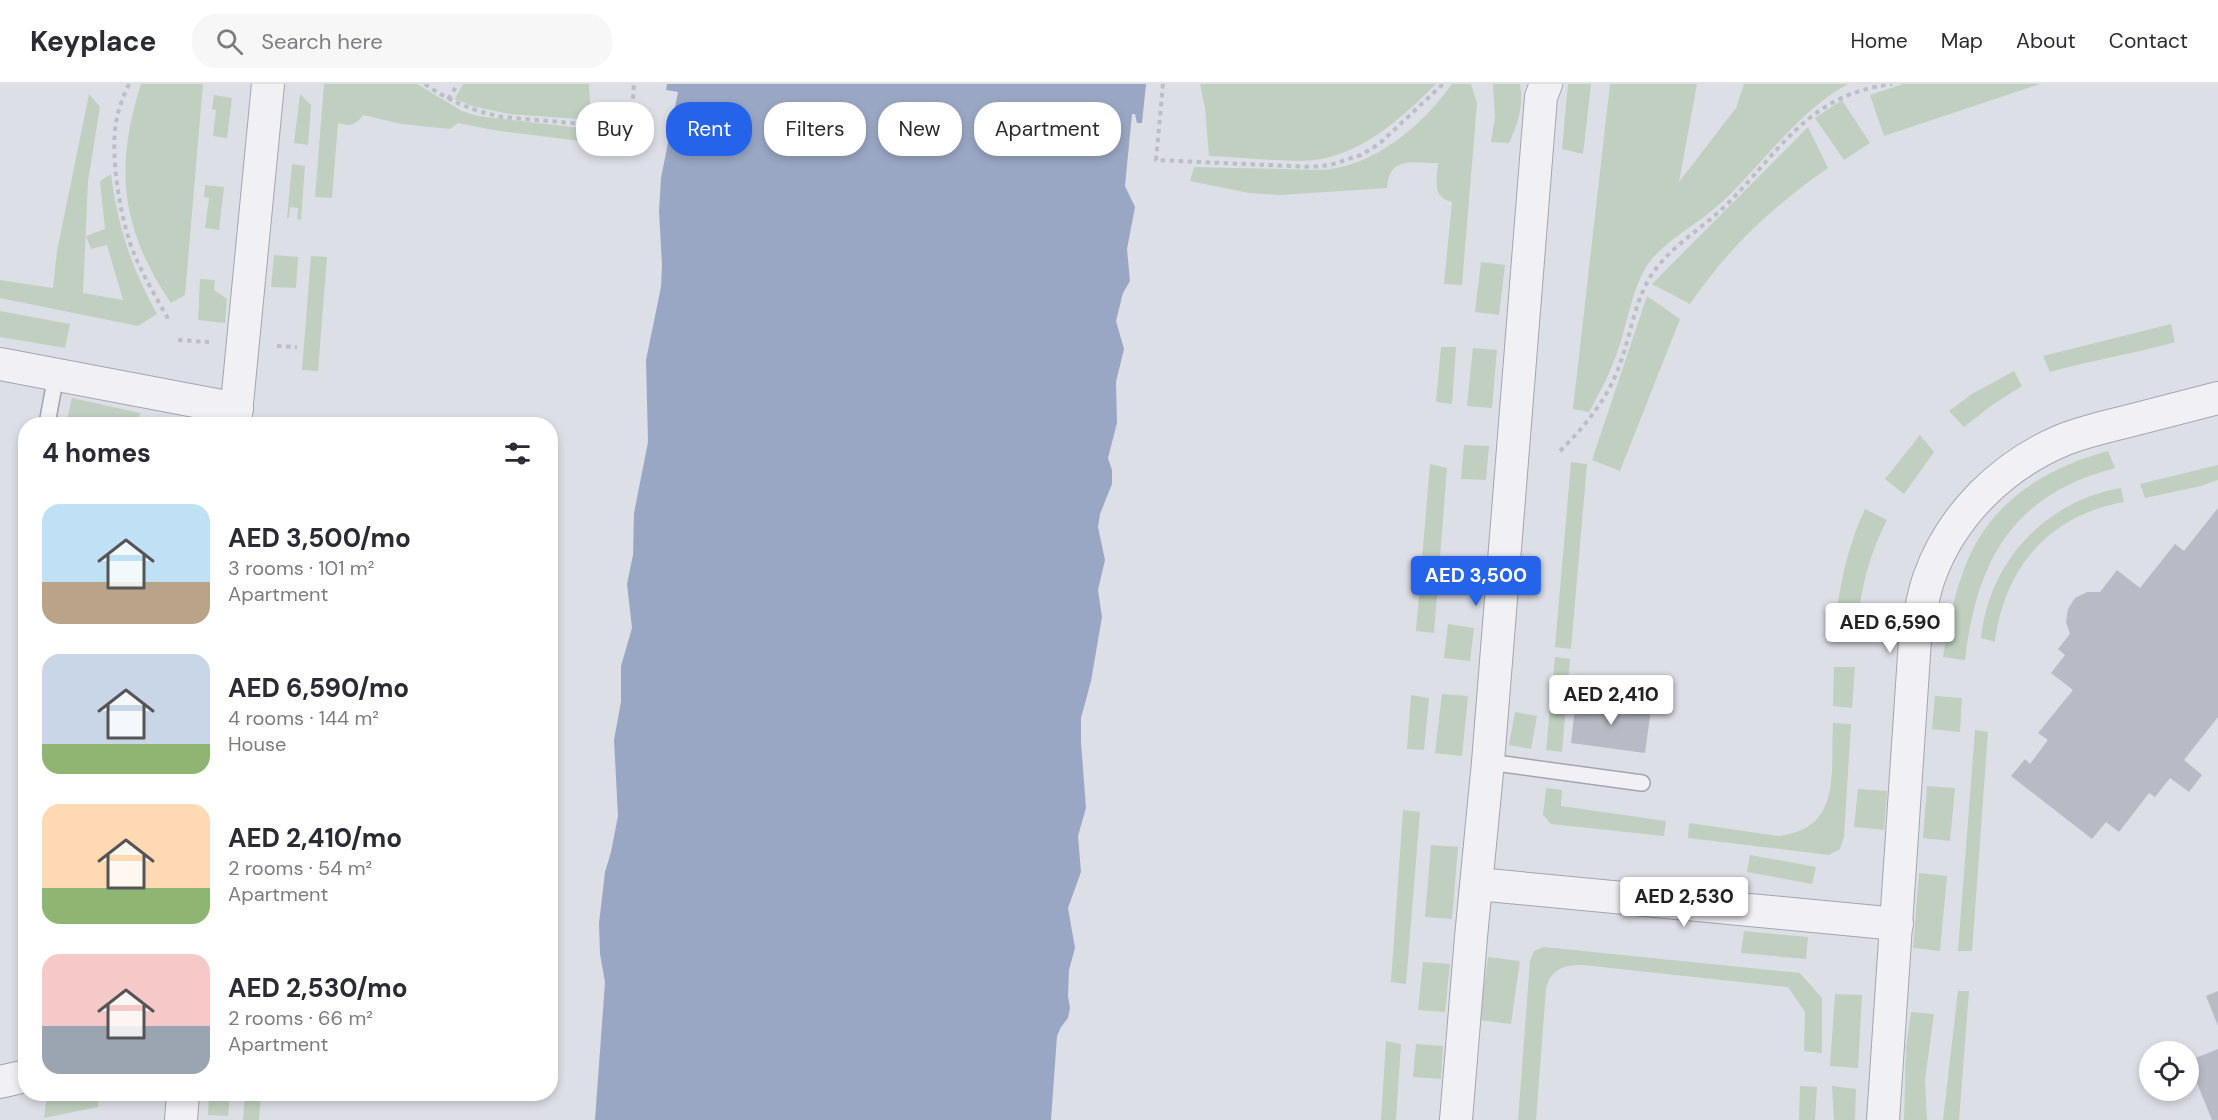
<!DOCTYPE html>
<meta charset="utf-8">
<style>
:root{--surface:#fff;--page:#f7f7f7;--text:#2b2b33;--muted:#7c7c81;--line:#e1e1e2;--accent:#2563eb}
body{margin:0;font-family:"DM Sans",sans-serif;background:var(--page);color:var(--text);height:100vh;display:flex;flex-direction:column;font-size:22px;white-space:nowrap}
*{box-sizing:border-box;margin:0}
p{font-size:20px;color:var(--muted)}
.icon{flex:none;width:33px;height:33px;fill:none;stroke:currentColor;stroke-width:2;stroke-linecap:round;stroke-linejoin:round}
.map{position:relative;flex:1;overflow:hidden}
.side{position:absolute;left:18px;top:333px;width:540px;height:684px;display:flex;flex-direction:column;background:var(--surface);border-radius:24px;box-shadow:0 3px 9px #0003}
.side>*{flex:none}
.banner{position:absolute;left:576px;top:18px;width:570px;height:54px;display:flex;gap:12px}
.buttons{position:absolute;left:2139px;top:957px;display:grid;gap:12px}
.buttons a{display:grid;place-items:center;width:60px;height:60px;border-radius:50%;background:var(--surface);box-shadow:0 3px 9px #0003;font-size:30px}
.price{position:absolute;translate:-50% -51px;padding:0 14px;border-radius:6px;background:#fff;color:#222;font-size:20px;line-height:39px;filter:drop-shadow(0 2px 3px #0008)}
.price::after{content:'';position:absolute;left:50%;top:36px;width:18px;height:14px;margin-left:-9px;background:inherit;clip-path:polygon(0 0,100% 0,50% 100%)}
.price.active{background:var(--accent);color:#fff}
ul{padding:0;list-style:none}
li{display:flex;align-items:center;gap:18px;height:150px;padding:0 24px}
li span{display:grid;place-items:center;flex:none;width:168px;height:120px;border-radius:18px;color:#555}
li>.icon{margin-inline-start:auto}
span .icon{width:72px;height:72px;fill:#fffc;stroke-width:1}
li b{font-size:26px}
h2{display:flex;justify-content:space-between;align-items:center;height:72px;padding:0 24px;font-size:26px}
.pill{padding:0 21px;border-radius:24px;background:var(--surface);box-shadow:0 3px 9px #0003;font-size:21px;line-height:54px}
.pill.active{background:var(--accent);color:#fff}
header{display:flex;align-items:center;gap:36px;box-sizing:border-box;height:84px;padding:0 30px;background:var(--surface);border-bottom:2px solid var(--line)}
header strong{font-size:28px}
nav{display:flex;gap:33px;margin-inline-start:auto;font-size:21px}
.search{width:420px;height:54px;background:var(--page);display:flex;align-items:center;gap:15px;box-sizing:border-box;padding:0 21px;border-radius:24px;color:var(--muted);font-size:22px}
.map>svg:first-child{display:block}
.green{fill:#c0cfbf}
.water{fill:#9aa7c4}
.building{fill:#b8bac5}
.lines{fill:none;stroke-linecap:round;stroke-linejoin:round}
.lane-casing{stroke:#a3a5af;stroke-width:18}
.street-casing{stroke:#a3a5af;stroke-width:34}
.path{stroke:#bcbdc5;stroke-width:4;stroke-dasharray:4.5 4.5;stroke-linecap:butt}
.lane{stroke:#f0f0f5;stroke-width:15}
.street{stroke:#f0f0f5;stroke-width:32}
</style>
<header>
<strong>Keyplace</strong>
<div class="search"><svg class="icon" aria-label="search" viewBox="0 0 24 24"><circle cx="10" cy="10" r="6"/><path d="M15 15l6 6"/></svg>Search here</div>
<nav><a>Home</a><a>Map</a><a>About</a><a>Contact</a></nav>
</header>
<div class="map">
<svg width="2218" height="1036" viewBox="0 0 2218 1036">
<rect width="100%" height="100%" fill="#dddfe6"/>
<!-- green -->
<g class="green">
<path d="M141,0H203L185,211L171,219C121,145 114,85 141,0Z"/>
<path d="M324,0H417L462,27L478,32L607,47L605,60L493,46L458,39L450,45L402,40L363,31C356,41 350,43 338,39L332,114L315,113Z"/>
<path d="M463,0H589L590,19L605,37L509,30L472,22L455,15Z"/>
<path d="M1200,0H1436C1400,36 1356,76 1302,77C1271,77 1240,73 1209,72L1205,24Z"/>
<path d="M1452,0H1471L1477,19L1462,201L1444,200L1452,118C1431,113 1437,96 1438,79C1414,79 1389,71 1387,104L1280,111L1249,109L1190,97L1194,83L1319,86C1373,84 1422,42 1452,0Z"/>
<path d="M1493,0H1520C1524,21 1518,40 1509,59L1491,58L1495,33Z"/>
<path d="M1568,0H1591L1583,70L1562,65Z"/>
<path d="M1610,0H1697L1679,98L1736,24L1744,0H1848C1797,28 1764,79 1722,118C1701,138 1664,157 1648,180C1632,204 1628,238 1618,266C1611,287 1600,308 1589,328L1573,325Z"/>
<path d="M1903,0H2040L1884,52L1870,11Z"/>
<path d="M89,10L100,23L88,97L83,209L123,216L107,161L91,165L86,152L105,145L100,97L111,90C118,143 131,183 157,230L138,242L0,214V196L53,204L57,167Z"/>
<path d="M300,10L311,21L308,61L294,59Z"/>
<path d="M214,11L232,14L227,54L213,52L216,26L212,25Z"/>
<path d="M1842,16L1870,59L1844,76L1815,34Z"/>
<path d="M1808,43L1828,84C1772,123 1729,163 1690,220L1652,200Z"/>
<path d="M292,80L305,82L301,136L297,135L298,124L290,123L289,134H287Z"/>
<path d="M205,101L224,103L219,146L205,144L209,114L204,113Z"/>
<path d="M274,171L298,173L296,204L271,203Z"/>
<path d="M311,172L327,173L318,287L302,286Z"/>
<path d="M1481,178L1505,181L1499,231L1475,228Z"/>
<path d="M200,195L215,196L214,206L227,215L225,239L198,236Z"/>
<path d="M1647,212L1680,235L1620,387L1592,376Z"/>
<path d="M0,227L70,240L65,264L0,253Z"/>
<path d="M2171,240L2175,258C2134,270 2091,276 2050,288L2043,272Z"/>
<path d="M1441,263H1456L1452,320L1436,318Z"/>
<path d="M1473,264L1497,266L1492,324L1467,322Z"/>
<path d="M2014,287L2022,302L1992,321L1964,343L1949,327L1972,310Z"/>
<path d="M72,314L140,329L138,340H66Z"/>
<path d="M1920,351L1934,368L1904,410L1885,395Z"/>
<path d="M1464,361L1489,362L1486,396L1461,395Z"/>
<path d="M2108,367L2115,384C2012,411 1977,476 1965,576L1943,573C1948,544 1953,515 1963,488C1987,420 2042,385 2108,367Z"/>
<path d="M1571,378L1587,380L1571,565L1555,563Z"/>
<path d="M1430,380L1447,384L1434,549L1416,547Z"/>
<path d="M2218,381V396L2201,402L2145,414L2140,400Z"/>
<path d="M2121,404L2124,418C2049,431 2004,484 1995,558L1981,554C1989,478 2045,417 2121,404Z"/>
<path d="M1865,425L1887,436C1867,475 1860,510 1856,553L1835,545C1839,502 1847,464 1865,425Z"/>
<path d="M1448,540L1474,544L1470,577L1444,574Z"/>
<path d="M1555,573L1570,575L1562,668L1546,666Z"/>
<path d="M1834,583H1855L1852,624L1833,622Z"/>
<path d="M1442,610L1468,612L1462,672L1435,669Z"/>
<path d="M1411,611L1429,614L1424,666L1407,665Z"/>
<path d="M1935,612L1962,614L1960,648L1932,645Z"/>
<path d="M1515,628L1537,632L1531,665L1509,661Z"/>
<path d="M1833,639L1851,640L1844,753L1840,765L1829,771L1688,754L1689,739L1778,752C1843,745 1830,688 1833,639Z"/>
<path d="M1975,646L1988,648L1972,867H1958Z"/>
<path d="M1927,702L1955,704L1950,757L1923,754Z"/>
<path d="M1546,704L1562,706L1561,722L1666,737L1664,752L1551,740L1543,731Z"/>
<path d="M1858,705L1887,707L1884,746L1854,743Z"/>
<path d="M1403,726L1420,728L1406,900L1391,898Z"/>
<path d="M1431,761L1458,763L1452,835L1425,833Z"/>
<path d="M1750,771L1816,783L1812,800L1747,788Z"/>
<path d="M1919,789L1947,792L1940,867L1913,864Z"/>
<path d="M1744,847L1808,853L1806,875L1741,869Z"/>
<path d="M1544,863L1800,889L1822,914V969L1804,967L1805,928L1788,903L1583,881C1564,880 1550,886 1546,905L1536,1036H1518L1530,877L1534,867Z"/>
<path d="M1488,873L1520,877L1511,940L1479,936Z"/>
<path d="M1423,878L1450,880L1445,928L1418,926Z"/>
<path d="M1958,907H1969L1959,1036H1943Z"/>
<path d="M1835,910L1862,911L1858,984L1830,982Z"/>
<path d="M1911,928L1934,930L1925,996L1927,1036H1904L1906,963Z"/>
<path d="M1386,957L1401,960L1396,1036H1381Z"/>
<path d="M1416,960L1443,962L1441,995L1413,993Z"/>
<path d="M1800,1002L1817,1003L1815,1036H1799Z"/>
<path d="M1832,1002L1856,1005L1855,1036H1834Z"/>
<path d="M47,1010H98V1023L44,1034Z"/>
<path d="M209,1010H230L228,1032L208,1031Z"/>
<path d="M245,1010H261L259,1036H243Z"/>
</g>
<!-- water -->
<path class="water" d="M667,0H1146L1142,39H1137L1135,30H1132L1125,102L1135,123L1127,165L1130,197L1123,209L1116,237L1124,265L1116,298L1117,339L1108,374L1112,386V400L1100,430L1098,443L1105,476L1098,506L1102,533L1091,597L1081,634V658L1086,724L1078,752L1081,788L1068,824L1075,864L1069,886L1068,912L1070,924L1068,934L1061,943L1057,952L1051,1036H595L605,898L600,870L599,839L605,788L611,768L618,732L614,656L621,618V582L632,544L627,500L633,471L634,429L648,358L646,276L661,203L662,181L659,127L661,94L678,8L666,6Z"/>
<!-- building -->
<g class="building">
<path d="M2218,424V633L2184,676L2202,691L2189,708L2170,694L2155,713L2149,709L2119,748L2106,738L2092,755L2011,692L2025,675L2030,680L2048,656L2038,649L2073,606L2051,589L2065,571L2058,565L2070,550L2066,538L2068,525L2075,514L2087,508H2100L2117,486L2140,504L2175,460L2184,467Z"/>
<path d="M1576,615L1651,625L1645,669L1571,659Z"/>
<path d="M2218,907V942L2206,912Z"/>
<path d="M2218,965V1036H2212L2188,977Z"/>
</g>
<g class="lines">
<defs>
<g id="lane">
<path d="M47,340L56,291"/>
<path d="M1488,678L1642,699"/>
</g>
<g id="street">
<path d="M0,280L237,325"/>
<path d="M235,340L268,0"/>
<path d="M1477,800L1897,840"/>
<path d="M0,998L26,992"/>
<path d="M181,1036L183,1010"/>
<path d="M1456,1036L1471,853L1488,678L1541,13L1546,0"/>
<path d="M1883,1036L1915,556C1919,535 1922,514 1929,494C1951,431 2003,381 2063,356C2083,348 2104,343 2125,338C2156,330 2187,322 2218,314"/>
</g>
</defs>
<!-- lane casing -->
<use href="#lane" class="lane-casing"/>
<!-- street casing -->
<use href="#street" class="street-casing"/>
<!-- path -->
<g class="path">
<path d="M129,0C123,13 118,25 116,39C110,74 121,140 135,172C145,195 158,217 170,238"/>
<path d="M425,0C449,17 473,27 502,33L631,44L634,0"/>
<path d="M1163,0L1156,76L1312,83L1330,81L1361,71L1379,60L1443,0"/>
<path d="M448,15L458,0"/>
<path d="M178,256L209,258"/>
<path d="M277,262L297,263"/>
<path d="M1560,367C1587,340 1609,313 1621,277C1631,249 1634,221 1649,195C1666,166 1697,148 1721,126C1778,72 1804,11 1892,0"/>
</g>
<!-- lane -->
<use href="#lane" class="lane"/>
<!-- street -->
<use href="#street" class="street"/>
</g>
</svg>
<div class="buttons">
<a><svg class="icon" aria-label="locate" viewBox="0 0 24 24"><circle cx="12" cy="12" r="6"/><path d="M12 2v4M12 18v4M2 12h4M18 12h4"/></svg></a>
</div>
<b class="price active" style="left:1476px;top:523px">AED 3,500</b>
<b class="price" style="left:1890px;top:570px">AED 6,590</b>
<b class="price" style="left:1611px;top:642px">AED 2,410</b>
<b class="price" style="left:1684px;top:844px">AED 2,530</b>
<div class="banner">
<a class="pill">Buy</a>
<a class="pill active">Rent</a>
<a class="pill">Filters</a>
<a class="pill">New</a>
<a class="pill">Apartment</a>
</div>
<section class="side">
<h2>4 homes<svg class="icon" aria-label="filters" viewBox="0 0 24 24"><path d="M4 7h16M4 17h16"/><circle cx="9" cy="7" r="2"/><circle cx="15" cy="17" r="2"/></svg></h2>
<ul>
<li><span style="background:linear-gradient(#bfe0f5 65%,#b9a48a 0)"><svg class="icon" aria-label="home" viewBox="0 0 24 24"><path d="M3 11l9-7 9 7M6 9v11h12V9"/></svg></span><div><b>AED 3,500/mo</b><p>3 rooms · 101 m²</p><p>Apartment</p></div></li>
<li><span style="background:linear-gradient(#c9d6e8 75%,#8fb573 0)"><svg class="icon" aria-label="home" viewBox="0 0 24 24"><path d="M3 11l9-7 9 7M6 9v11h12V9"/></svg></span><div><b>AED 6,590/mo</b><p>4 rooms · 144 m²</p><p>House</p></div></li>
<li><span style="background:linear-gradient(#ffd9b3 70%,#8fb573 0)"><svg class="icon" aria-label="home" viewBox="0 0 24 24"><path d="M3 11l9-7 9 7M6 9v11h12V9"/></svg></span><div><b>AED 2,410/mo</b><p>2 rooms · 54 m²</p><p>Apartment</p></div></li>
<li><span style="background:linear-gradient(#f6c9c9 60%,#9aa5b1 0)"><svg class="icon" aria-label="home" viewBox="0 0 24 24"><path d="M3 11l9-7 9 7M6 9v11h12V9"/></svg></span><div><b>AED 2,530/mo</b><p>2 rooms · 66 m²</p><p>Apartment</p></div></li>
</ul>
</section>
</div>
